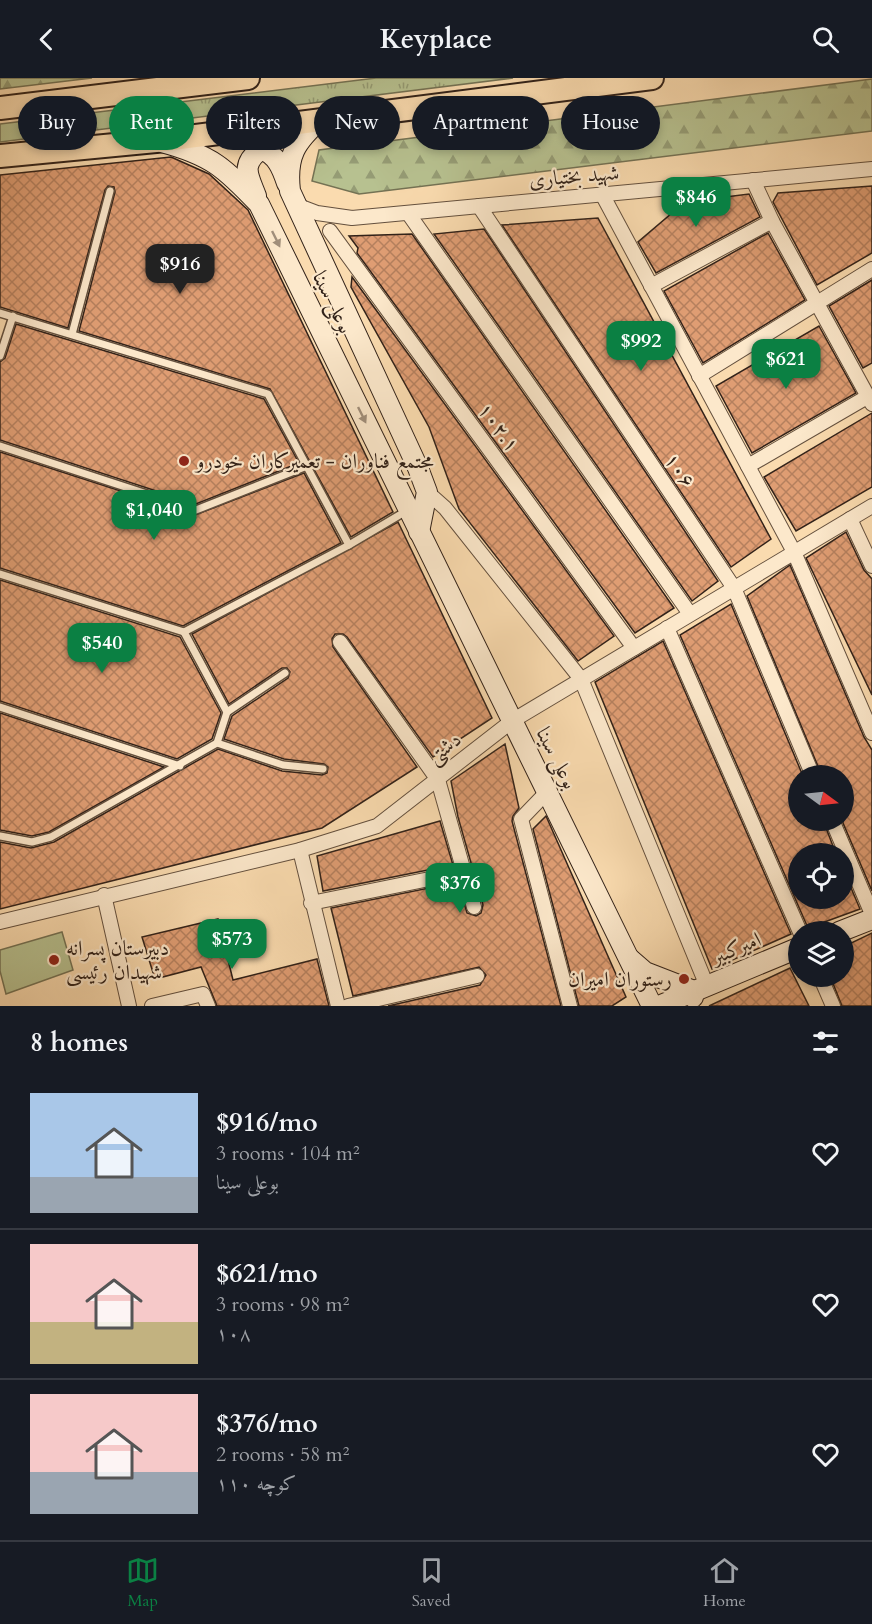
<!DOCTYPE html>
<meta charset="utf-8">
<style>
:root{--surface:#171b24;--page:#20242c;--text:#f1f3f6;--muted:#9ea1a6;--line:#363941;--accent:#0b8043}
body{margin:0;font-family:Cardo,Amiri,serif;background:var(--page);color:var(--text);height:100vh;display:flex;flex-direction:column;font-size:22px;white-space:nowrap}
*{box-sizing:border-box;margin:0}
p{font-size:20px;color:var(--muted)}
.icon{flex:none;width:33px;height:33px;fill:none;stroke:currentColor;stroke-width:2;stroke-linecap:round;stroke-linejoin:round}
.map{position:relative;height:928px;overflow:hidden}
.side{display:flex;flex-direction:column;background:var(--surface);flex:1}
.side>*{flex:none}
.banner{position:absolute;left:18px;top:18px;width:837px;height:54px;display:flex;gap:12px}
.needle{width:39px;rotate:105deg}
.tools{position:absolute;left:788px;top:687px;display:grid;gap:12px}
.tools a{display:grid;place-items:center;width:66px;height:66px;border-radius:50%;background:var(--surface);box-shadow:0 3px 9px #0003;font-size:30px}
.price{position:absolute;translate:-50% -51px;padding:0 14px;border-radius:12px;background:var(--accent);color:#fff;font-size:20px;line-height:39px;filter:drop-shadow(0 2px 3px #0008)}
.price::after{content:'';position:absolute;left:50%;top:36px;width:18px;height:14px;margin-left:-9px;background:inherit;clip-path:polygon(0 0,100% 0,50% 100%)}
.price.current{background:#222;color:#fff}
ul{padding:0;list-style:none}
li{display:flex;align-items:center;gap:18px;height:150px;padding:0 30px}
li+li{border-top:2px solid var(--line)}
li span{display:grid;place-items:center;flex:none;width:168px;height:120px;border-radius:0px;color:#555}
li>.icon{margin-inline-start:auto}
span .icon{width:72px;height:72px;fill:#fffc;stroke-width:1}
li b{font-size:26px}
h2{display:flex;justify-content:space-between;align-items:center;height:72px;padding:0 30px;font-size:26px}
.pill{padding:0 21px;border-radius:27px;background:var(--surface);box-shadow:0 3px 9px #0003;font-size:21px;line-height:54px}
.pill.current{background:var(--accent);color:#fff}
header{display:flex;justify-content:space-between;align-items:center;height:78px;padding:0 30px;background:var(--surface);font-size:27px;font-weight:700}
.tab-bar{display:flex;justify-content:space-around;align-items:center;height:84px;border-top:2px solid var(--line);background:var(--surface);font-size:16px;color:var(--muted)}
.tab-bar a{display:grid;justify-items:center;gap:3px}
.tab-bar .current{color:var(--accent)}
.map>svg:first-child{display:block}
.grass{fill:url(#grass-tufts);stroke:#747254;stroke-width:1.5}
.forest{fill:url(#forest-firs);stroke:#747254;stroke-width:1.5}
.pitch{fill:#b7c190;stroke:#747254;stroke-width:1.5}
.building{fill:url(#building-cross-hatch);stroke:#322219;stroke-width:1.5}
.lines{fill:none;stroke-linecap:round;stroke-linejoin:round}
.service-casing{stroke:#64503e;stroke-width:10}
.minor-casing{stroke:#64503e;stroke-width:16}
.secondary-casing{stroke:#322219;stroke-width:22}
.trunk-casing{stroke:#322219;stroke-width:26}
.service{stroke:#fce8cb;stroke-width:7}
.minor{stroke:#fce8cb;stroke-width:14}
.secondary{stroke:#fce8cb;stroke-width:20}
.trunk{stroke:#fadbaf;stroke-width:22}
.oneway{fill:#a18f7b}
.poi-dot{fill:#8f2418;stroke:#fce8cb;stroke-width:2}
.labels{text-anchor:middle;stroke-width:4.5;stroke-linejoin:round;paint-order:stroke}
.street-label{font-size:21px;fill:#322219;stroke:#fce8cb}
.poi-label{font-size:21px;fill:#322219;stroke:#fce8cb;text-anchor:start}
</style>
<header><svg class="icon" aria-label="back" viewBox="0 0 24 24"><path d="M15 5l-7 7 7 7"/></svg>Keyplace<svg class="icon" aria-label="search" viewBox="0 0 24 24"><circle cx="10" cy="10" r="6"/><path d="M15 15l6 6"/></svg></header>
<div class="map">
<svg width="872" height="928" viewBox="0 0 872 928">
<defs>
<pattern id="grass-tufts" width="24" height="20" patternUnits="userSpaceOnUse" patternTransform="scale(1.5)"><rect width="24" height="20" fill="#b7c190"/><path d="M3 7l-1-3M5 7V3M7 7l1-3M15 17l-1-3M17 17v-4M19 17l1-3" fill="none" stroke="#959c75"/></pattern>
<pattern id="forest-firs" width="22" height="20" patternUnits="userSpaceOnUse" patternTransform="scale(1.5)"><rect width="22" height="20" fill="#b7c190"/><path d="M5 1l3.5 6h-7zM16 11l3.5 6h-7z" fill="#959c75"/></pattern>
<pattern id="building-cross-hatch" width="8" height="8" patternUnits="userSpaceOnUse" patternTransform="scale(1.5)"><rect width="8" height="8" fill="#df9d73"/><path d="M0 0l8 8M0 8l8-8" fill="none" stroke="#b5805e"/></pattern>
</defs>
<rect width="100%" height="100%" fill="#fadbaf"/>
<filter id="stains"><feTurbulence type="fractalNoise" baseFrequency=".00333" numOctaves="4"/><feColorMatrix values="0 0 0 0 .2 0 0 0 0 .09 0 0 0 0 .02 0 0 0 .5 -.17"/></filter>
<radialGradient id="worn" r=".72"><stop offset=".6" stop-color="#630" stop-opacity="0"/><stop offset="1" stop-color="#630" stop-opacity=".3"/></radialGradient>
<!-- grass -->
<path class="grass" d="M376,0H513L0,64V46Z"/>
<!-- forest -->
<g class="forest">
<path d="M0,0H92L0,11Z"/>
<path d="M872,1V53L359,116L312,103L319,72Z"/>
</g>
<!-- pitch -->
<path class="pitch" d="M62,854L73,892L6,916L0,893V872Z"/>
<!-- building -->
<g class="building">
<path d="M171,79L209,96L248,132L393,434L351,459L270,311L79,253L115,114L114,109L108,108L105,112L68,250L0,229V97Z"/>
<path d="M872,108V175L817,207L773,124L778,115Z"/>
<path d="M749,116L760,139L656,195L638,164L685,124Z"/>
<path d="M598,140L771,461L731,489L502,147Z"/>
<path d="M484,151L718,503L692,523L434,156Z"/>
<path d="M768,155L805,222L703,285L664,213Z"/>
<path d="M412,156L674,530L635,555L357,175L358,170L349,158Z"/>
<path d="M352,199L614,558L578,583L459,431L429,349L351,209Z"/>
<path d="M872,202V285L863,290L829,228Z"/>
<path d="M16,246L264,321L299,385L196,426L0,362V284L5,280Z"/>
<path d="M819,248L856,315L752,375L716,308Z"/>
<path d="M872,335V409L796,453L764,399Z"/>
<path d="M0,374L195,437L304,395L341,465L183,548L0,490Z"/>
<path d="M398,444L492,640L433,679L347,559L343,556H335L332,561L333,569L417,689L322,750L0,831V764L31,770L54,764L218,671L282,693L322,697L327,695L328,689L324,686L284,681L224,661L232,638L288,600L290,594L287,590H282L229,626L192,556Z"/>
<path d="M846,454L864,492L872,501V617L806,480Z"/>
<path d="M790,487L864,659L872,672V813L843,745V698H822L747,518Z"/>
<path d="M0,502L180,559L221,635L212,661L177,681L0,623Z"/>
<path d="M731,526L803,698H798V742H823L836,776H798V820H843V791L860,831L808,850L680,557Z"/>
<path d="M663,563L791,856L712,891L595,604Z"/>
<path d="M0,635L164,689L49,754L32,758L0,752Z"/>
<path d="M505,666L519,730L513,738L512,743L561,928H388L480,907L486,897L479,889L353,918L331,830L458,804L467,835L476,838L481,835L483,827L458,739L451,703Z"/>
<path d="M546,738L626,919L612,928H579L533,751Z"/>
<path d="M440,743L453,787L323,813L317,778Z"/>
<path d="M218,841L233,902L317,881L329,928H217L201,889L155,901L142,859Z"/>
<path d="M872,855V928H842L830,898H843V869Z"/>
<path d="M790,890L809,928H709Z"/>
</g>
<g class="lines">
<defs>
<g id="service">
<path d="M0,235L268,316L349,467"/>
<path d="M72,256L110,113"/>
<path d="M0,278L13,238"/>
<path d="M0,368L196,432L307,388"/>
<path d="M0,496L184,554L349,467L408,432"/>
<path d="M0,629L180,688"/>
<path d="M227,634L285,595"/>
<path d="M217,665L283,687L323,691"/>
<path d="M0,758L32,764L51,759L217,665L227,634L184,554"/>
</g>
<g id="minor">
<path d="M753,102L772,143L872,326"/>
<path d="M602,116L794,474L872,655"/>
<path d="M296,127L317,135L352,140L872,91"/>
<path d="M479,128L734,510L813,698"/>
<path d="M408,135L690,536"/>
<path d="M330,153L634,570"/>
<path d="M651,208L772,143"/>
<path d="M699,298L872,191"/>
<path d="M748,388L867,319"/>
<path d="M427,414L445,430L581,601L707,908"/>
<path d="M850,441L872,488"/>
<path d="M667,550L800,854"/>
<path d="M340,564L438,702L474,829"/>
<path d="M548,713L521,741L570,928"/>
<path d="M832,742L872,836"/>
<path d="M300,772L338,928"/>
<path d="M104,817L129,928"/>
<path d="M311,825L464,794"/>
<path d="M0,844L300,772L377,748L512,643L872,428"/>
<path d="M820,898L833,928"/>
<path d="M152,928L203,916L208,928"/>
<path d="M348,928L477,898"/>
</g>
<g id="secondary">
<path d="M321,41C295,64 286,78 290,113L418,390L427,414L419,454"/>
<path d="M162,64C211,77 225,90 259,126L652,928"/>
<path d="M256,118C248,97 240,87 261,71C277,77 282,90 287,105"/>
<path d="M839,854L872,841"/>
<path d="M630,881L645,894L694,913L693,919"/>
<path d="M659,928L798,870"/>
</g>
<g id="trunk">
<path d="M0,30L248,0"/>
<path d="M0,78L156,63L652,0"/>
</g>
</defs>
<!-- service casing -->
<use href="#service" class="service-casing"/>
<!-- minor casing -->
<use href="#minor" class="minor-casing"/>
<!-- secondary casing -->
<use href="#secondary" class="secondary-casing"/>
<!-- trunk casing -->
<use href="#trunk" class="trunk-casing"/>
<!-- service -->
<use href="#service" class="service"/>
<!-- minor -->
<use href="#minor" class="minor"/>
<!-- secondary -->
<use href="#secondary" class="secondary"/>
<!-- trunk -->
<use href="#trunk" class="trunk"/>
</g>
<!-- one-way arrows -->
<defs><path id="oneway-solid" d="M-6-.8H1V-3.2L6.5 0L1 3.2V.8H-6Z" transform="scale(1.5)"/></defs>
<g class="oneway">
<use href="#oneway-solid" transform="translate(276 161) rotate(64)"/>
<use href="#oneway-solid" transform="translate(362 337) rotate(64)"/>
</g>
<!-- markers -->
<g class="poi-dot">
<circle cx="184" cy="383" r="6"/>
<circle cx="54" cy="882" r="6"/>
<circle cx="684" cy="901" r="6"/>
</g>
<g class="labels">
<!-- street labels -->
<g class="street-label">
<text transform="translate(574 98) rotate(-5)" y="7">شهید بختیاری</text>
<text transform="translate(333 224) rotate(64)" y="7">بوعلی سینا</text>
<text transform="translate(499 349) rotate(54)" y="7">۱۰۲.۱</text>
<text transform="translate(680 392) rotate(56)" y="7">۱۰۶</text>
<text transform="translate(444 670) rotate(-39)" y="7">دشتی</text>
<text transform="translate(557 680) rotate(63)" y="7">بوعلی سینا</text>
<text transform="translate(736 870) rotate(-23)" y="7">امیرکبیر</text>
</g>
<!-- poi labels -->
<g class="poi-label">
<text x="196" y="390">مجتمع فناوران - تعمیرکاران خودرو</text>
<text x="66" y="877">دبیرستان پسرانه<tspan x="66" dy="24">شهیدان رئیسی</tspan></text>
<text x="672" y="908" text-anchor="end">رستوران امیران</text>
</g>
</g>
<rect width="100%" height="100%" filter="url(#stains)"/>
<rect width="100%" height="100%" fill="url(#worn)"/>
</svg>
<div class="tools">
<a><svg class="needle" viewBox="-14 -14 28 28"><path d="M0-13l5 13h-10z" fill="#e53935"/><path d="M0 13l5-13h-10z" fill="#9ea1a6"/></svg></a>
<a><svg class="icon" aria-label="locate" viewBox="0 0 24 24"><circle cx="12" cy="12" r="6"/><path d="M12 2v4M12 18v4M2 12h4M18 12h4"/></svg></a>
<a><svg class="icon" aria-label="layers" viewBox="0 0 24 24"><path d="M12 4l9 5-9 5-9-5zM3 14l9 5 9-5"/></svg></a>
</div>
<b class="price" style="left:696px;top:150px">$846</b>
<b class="price current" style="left:180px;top:217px">$916</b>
<b class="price" style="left:641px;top:294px">$992</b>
<b class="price" style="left:786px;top:312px">$621</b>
<b class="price" style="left:154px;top:463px">$1,040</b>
<b class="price" style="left:102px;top:596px">$540</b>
<b class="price" style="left:460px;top:836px">$376</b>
<b class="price" style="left:232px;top:892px">$573</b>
<div class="banner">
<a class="pill">Buy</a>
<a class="pill current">Rent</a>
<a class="pill">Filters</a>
<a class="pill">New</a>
<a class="pill">Apartment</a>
<a class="pill">House</a>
</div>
</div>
<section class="side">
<h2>8 homes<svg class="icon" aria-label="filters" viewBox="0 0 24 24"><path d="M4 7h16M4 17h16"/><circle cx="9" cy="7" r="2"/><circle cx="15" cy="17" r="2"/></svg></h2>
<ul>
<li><span style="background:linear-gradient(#a9c7e8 70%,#9aa5b1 0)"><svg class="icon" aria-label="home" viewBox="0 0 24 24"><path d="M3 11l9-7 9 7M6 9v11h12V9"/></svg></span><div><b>$916/mo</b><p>3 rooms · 104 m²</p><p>بوعلی سینا</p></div><svg class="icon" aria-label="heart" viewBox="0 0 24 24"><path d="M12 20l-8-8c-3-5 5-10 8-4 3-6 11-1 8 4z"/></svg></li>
<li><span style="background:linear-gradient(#f6c9c9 65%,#c2b280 0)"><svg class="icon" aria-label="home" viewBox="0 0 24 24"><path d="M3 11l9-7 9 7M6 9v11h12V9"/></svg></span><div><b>$621/mo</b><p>3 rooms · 98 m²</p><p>۱۰۸</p></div><svg class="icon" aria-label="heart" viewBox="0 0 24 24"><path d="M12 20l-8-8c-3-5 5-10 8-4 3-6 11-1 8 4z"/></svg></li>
<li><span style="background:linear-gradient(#f6c9c9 65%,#9aa5b1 0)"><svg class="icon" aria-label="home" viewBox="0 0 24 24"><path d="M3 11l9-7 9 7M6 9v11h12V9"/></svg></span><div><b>$376/mo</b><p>2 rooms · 58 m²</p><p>کوچه ۱۱۰</p></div><svg class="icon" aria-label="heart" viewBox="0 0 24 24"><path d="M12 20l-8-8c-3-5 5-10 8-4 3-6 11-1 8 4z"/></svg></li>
</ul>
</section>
<nav class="tab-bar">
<a class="current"><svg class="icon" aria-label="map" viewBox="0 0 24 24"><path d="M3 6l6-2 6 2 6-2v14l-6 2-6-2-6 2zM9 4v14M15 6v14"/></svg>Map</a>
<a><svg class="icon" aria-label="saved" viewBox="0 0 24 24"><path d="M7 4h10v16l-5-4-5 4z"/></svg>Saved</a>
<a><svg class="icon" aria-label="home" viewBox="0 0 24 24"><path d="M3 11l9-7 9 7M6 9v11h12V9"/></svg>Home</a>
</nav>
